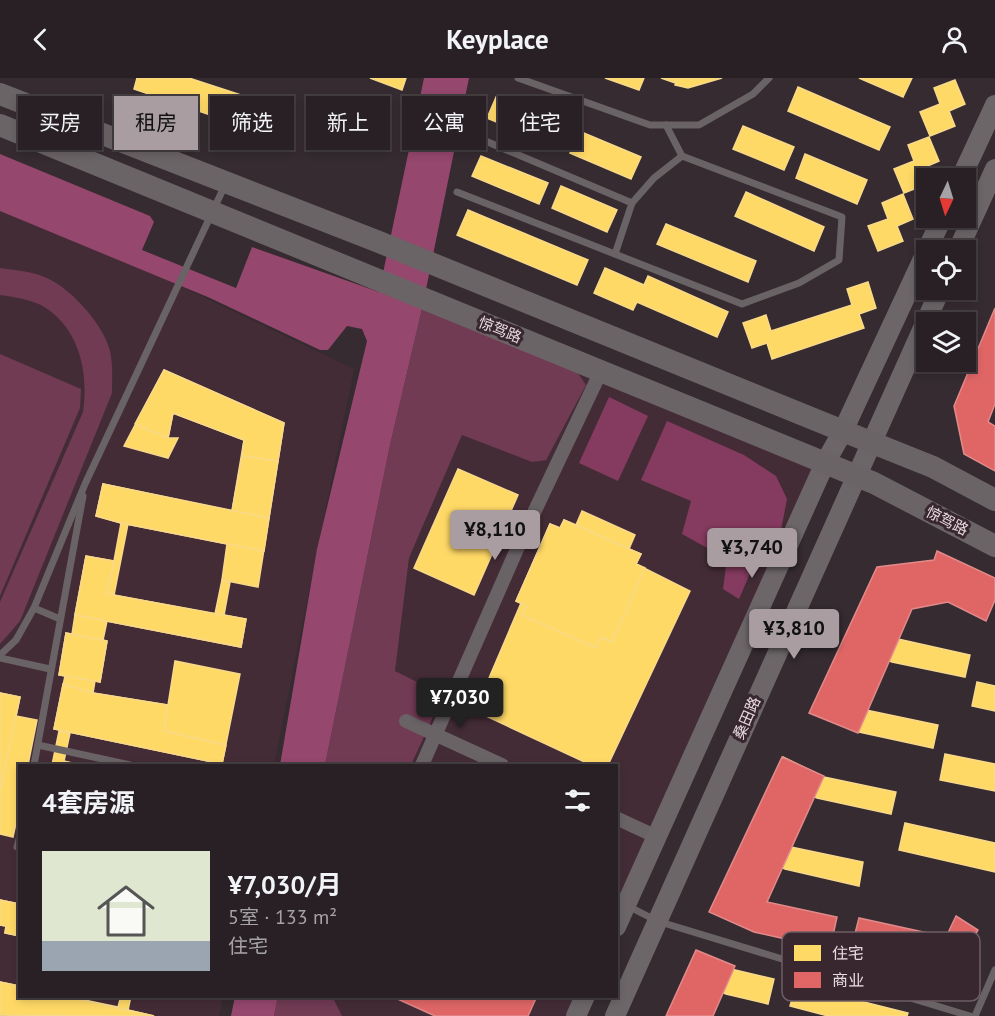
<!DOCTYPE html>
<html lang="zh">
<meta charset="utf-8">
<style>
:root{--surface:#282024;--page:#342d31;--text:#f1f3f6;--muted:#a5a3a6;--line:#443e41;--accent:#a99da2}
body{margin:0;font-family:"PT Sans","Noto Sans SC",sans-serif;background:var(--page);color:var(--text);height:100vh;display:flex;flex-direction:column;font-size:22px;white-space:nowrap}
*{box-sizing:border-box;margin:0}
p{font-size:20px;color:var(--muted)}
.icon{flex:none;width:33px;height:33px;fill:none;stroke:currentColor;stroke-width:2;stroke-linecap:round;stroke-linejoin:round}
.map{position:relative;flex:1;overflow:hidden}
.panel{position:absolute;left:18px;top:686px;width:600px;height:234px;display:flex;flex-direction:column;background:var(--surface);border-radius:0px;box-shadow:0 3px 9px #0003,0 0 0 2px var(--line)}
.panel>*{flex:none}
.hud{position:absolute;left:18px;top:18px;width:600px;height:54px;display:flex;gap:12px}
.needle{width:39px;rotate:184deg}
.fabs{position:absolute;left:916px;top:90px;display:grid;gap:12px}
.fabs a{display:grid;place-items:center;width:60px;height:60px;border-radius:0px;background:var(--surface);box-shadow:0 3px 9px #0003,0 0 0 2px var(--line);font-size:30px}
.price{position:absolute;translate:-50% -51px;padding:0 14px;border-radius:6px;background:var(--accent);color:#111;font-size:20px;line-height:39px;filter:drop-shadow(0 2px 3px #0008)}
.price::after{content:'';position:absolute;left:50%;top:36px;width:18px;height:14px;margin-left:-9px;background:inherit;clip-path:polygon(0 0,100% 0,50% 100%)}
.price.selected{background:#222;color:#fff}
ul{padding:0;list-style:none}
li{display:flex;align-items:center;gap:18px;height:150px;padding:0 24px}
li span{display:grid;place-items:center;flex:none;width:168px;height:120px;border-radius:0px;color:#555}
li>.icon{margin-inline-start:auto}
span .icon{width:72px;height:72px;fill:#fffc;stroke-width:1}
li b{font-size:26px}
h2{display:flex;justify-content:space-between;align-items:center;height:72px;padding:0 24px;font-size:26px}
.chip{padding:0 21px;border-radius:0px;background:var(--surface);box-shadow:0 3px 9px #0003,0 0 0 2px var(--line);font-size:21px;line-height:54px}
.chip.selected{background:var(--accent);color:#111}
header{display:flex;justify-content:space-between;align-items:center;height:78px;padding:0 24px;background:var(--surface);font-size:27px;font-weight:600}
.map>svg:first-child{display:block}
.built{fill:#442c36}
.green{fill:#713b54}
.forest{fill:#853b5f}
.water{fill:#95476d}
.homes{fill:#ffd966;stroke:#f8d98a;stroke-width:1.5}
.shops{fill:#e06666;stroke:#e2898a;stroke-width:1.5}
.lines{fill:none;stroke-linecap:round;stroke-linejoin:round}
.lane{stroke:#696366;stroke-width:7}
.street{stroke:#696366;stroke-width:14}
.secondary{stroke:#6c6669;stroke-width:20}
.primary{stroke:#6b6467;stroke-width:22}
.labels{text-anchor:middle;stroke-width:6;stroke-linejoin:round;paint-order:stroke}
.street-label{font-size:15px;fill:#e7dadf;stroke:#39272f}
.key{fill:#39272f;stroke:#6d5d64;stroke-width:1.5}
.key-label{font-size:16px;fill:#e7dadf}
</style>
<header><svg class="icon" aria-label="back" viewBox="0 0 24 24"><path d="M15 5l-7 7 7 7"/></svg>Keyplace<svg class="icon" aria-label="person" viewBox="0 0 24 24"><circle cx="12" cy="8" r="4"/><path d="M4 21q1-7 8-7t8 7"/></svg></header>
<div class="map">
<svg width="995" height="938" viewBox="0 0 995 938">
<rect width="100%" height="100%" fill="#352b30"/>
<!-- built -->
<g class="built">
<path d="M0,122L354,291L274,687H20V918H223L219,938H0Z"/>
<path d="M573,288L815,392L617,831L616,687H411L443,617L395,593L409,480L462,357L532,384Z"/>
<path d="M332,918H577L568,938H342Z"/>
</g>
<!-- green -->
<g class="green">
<path d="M0,190C13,192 29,193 42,198C68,207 103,245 110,273C113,286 112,301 112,315L20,543L0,566V524L83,334C89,294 79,248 41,227C28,221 14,219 0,217Z"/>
<path d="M422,231L573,288L586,307L546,382L532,384L462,357L409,480L395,593L443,617L411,687H325L390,367Z"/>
<path d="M0,276L81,311L80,330L0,518Z"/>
<path d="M278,918H332L342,938H274Z"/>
</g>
<!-- forest -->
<g class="forest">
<path d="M609,319L648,338L618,403L579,385Z"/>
<path d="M667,343L744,377L776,398L787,421L781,452L766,483L757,479L739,521L723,511L727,481L682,456L691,423L641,402Z"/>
</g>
<!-- water -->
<g class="water">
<path d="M424,0H469L422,231L390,367L325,687H280L317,471L367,263L362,251L347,248L328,272H320L210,220L0,133V76L150,138L154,144L142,172L236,210L252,169L379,214Z"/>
<path d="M235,918H278L274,938H231Z"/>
</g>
<!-- homes -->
<g class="homes">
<path d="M137,0H189L241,17L231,44L134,11Z"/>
<path d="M370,0H406L402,12Z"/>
<path d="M605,0H644L639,12Z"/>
<path d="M661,0H687L684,8Z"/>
<path d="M678,0H722L688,10L675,7Z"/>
<path d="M859,0H912L903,19Z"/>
<path d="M955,2L965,26L949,33L955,48L930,58L920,34L940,26L934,10Z"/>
<path d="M798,9L890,49L879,72L788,33Z"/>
<path d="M497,17L567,47L558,70L487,40Z"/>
<path d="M743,48L794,69L784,92L733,71Z"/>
<path d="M579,53L641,79L631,101L570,75Z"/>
<path d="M929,59L939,83L923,90L927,106L904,115L894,91L914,83L908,67Z"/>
<path d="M805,76L867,102L857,126L796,100Z"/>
<path d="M481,78L548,105L539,126L472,98Z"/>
<path d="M561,108L617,132L607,154L552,130Z"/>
<path d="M746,114L824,149L814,173L735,138Z"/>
<path d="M903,116L913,141L897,148L903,163L878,173L868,148L888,141L882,125Z"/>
<path d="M468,132L588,182L577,207L457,157Z"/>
<path d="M666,146L756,183L748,204L657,166Z"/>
<path d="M605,190L644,207L648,198L728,234L717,259L637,224L633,232L594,215Z"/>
<path d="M868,204L876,230L859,236L864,250L772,281L767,265L752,270L743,245L766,237L771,253L852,227L847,211Z"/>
<path d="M987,273L995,276V305L978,299Z"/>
<path d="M164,292L284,345L258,509L222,502L227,466L121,445L96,438L103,406L232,433L244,362L173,335L168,360H178L168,380L124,368Z"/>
<path d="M164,292L284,345L278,383L242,378L244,362L173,335L168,360L135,346Z"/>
<path d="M985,350L995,356V387L972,375Z"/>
<path d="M242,378L278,383L269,440L232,433Z"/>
<path d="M458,391L518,417L474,517L414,490Z"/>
<path d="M103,406L269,440L264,473L121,445L96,438Z"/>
<path d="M582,433L635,457L629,471L641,476L636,486L690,513L608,687H591L475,633L521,525L516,523L550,446L560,450L564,442L576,447Z"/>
<path d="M564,442L641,476L636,486L645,490L612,564L601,559L596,570L522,537L527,528L516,523L550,446L560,450Z"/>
<path d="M121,445L128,446L114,517L215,536L222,502L230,504L224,537L246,541L241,569L75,537L86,478L114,483Z"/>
<path d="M86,478L114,483L107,516L246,541L241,569L75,537Z"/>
<path d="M950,482L995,503V520L990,530L938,506L933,517L908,506L904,515L888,507L897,488L913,495L918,485L943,497Z"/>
<path d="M75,537L107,543L103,562L107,563L100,604L95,603L93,615L168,627L175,583L240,596L222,686L54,651L65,598L59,597L66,555L72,556Z"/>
<path d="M857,542L898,561L970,577L965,599L892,584L847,564Z"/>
<path d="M66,555L107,563L100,604L59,597Z"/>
<path d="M977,604L995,608V633L972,628Z"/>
<path d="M63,606L93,615L168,627L164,653L226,667L222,686L54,651Z"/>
<path d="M825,612L866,632L938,647L933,670L859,654L816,635Z"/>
<path d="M0,615L20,619L16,638L37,642L28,687H20V727L13,759L0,756Z"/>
<path d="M0,615L20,619L0,713Z"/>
<path d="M59,653L70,655L64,683L81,687H52Z"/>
<path d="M945,676L995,686V713L940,702Z"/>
<path d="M783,679L824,699L896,714L891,736L817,720L773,700Z"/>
<path d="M905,745L995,765V794L899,772Z"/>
<path d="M751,750L791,769L863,784L859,808L785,791L742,770Z"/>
<path d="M723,811L763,829L835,844L830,868L757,853L713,833Z"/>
<path d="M0,822L20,826V858L5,855L6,848L0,847Z"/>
<path d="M0,822L20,826V858L5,855L6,848L0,847Z"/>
<path d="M859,848L952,868L947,891L854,871Z"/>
<path d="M698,876L731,891L774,901L768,926L726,916L687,899Z"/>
<path d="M0,904L20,908V918H65L118,929L121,918H131L128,932L154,938L0,937Z"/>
<path d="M0,904L20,908V918H65L154,938L0,937Z"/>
<path d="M796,907L908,935L907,938H828L790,928Z"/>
</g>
<!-- shops -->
<g class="shops">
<path d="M995,230V326L988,344L995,348V393L964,376L954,328Z"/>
<path d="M937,473L995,500V522L986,543L948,524L912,531L858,655L809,635L877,489L934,482Z"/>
<path d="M782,679L824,698L767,824L837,839L830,871L754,854L709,834Z"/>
<path d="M956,838L978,852L951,897L850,875L859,840L946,859Z"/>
<path d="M696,872L735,888L713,938H666Z"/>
<path d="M391,918H537L528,938H435Z"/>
</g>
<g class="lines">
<!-- lane -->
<g class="lane">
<path d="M518,0L650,47H699L753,16L769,0"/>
<path d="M476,59L632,125"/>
<path d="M457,114L742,226L799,205L839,182L842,139L682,78L666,47"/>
<path d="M615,176L632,125L654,100L682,78"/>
<path d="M34,530L60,541"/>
<path d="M0,577L16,562L34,530L85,406L225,107"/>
<path d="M0,580L50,591"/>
<path d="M38,667L130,687"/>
<path d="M34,687L83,418"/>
<path d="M20,758L17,769L20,770"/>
<path d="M628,828L657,843L970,938"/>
<path d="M975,938L995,892"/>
</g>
<!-- street -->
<g class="street">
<path d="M406,643L502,687"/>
<path d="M422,687L521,462L601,293"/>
<path d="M616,740L657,759"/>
</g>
<!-- secondary -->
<g class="secondary">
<path d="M961,100L995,27"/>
<path d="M958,172L995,91"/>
<path d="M616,849L825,385L843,353L942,140"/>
<path d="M576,938L585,918"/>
<path d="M615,938L940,212"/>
</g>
<!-- primary -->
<g class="primary">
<path d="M0,16L379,164L843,353L933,389L995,422"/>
<path d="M0,47L874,405L995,468"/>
</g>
</g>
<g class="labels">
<!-- street labels -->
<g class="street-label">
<text transform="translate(500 252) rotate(22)" y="5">惊驾路</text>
<text transform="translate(947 443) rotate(27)" y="5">惊驾路</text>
<text transform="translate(747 640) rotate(-66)" y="5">桑田路</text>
</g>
</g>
<!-- legend -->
<rect x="782" y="854" width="198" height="69" rx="9" class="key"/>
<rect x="794" y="867" width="27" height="16" fill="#ffd966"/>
<rect x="794" y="894" width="27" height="16" fill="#e06666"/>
<g class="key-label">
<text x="832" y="881">住宅</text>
<text x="832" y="908">商业</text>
</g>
</svg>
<div class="fabs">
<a><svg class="needle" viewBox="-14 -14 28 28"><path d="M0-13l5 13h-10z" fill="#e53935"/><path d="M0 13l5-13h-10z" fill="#a5a3a6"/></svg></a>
<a><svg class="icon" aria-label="locate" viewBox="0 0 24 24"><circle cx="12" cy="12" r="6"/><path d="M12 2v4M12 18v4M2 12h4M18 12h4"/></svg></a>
<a><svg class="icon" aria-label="layers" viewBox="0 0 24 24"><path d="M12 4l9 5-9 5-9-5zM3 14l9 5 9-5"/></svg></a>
</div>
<b class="price" style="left:495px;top:483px">¥8,110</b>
<b class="price" style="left:752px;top:501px">¥3,740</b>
<b class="price" style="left:794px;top:582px">¥3,810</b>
<b class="price selected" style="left:460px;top:651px">¥7,030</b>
<div class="hud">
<a class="chip">买房</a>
<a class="chip selected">租房</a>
<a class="chip">筛选</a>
<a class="chip">新上</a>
<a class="chip">公寓</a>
<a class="chip">住宅</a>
</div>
<section class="panel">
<h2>4套房源<svg class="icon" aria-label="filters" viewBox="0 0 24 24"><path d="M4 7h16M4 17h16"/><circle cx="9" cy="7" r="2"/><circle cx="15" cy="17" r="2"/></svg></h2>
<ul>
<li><span style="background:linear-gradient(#dfe7d0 75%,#9aa5b1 0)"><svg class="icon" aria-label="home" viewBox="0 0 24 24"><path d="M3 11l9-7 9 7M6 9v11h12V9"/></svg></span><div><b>¥7,030/月</b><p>5室 · 133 m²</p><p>住宅</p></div></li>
</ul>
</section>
</div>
